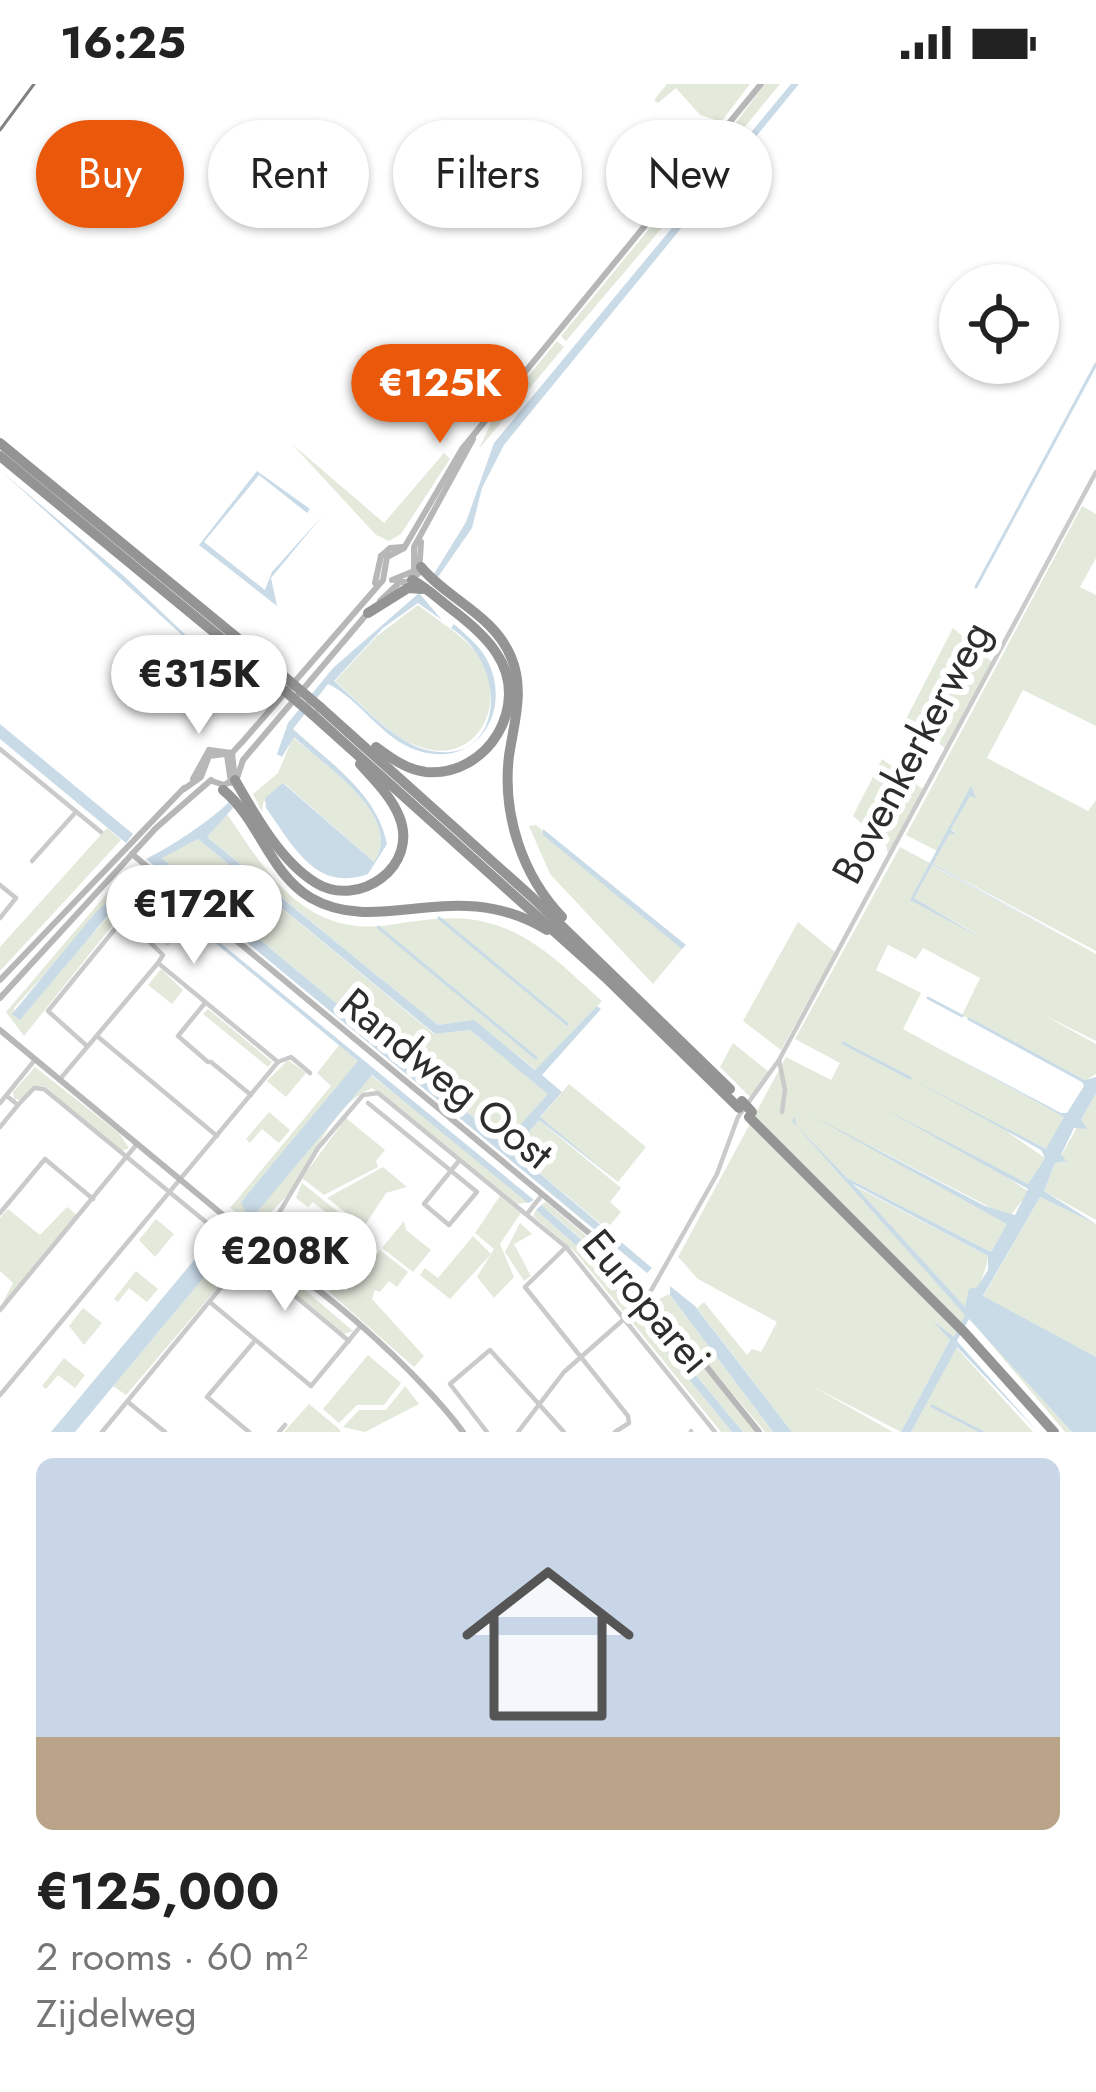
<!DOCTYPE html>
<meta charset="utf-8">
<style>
:root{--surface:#fff;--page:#f2f2f2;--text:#222;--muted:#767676;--line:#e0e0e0;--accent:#ea580c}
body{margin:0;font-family:Jost,sans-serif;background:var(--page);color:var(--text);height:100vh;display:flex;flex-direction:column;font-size:45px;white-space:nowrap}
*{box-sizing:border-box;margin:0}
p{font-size:39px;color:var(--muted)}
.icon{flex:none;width:66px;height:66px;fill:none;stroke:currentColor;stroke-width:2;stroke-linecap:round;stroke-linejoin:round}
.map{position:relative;height:1348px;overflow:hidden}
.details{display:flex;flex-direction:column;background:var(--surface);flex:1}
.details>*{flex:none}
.top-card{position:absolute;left:36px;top:36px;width:1026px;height:108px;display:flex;gap:24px}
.controls{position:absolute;left:939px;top:180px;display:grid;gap:24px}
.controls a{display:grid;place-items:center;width:120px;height:120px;border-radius:50%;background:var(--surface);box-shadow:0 3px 9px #0004;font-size:60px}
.price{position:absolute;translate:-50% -102px;padding:0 27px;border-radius:42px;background:#fff;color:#222;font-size:39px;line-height:78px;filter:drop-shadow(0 3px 6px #0008)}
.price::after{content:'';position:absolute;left:50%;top:72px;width:36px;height:27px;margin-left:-18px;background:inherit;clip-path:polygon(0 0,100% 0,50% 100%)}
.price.selected{background:var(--accent);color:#fff}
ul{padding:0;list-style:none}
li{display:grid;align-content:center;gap:24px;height:636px;padding:0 36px}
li+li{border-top:3px solid var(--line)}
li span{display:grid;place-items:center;height:372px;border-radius:18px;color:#555}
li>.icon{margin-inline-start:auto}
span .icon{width:216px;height:216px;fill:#fffc;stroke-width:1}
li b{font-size:51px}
.pill{padding:0 42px;border-radius:54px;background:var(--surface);box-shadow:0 3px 9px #0004;font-size:42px;line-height:108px}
.pill.selected{background:var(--accent);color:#fff}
.status{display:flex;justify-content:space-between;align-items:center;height:84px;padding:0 60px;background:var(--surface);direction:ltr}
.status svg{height:33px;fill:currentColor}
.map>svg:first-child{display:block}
.green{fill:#e3eadc}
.water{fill:#cadbe8;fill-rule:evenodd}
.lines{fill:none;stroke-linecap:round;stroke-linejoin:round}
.stream{stroke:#cadbe8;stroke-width:3}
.street{stroke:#cacaca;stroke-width:4.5}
.secondary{stroke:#b7b7b7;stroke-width:6}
.highway{stroke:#949494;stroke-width:10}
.tram{stroke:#828282;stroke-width:3}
.highway-bridge{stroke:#949494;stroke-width:10}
.labels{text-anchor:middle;stroke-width:12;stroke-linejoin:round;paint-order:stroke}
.street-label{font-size:42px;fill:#2d2d2d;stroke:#fff}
</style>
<div class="status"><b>16:25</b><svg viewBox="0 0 49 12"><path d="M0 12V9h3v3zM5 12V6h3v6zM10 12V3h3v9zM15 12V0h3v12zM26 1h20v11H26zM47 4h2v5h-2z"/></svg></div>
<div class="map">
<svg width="1096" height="1348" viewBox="0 0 1096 1348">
<rect width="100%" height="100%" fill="#fff"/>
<!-- green -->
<g class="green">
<path d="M667,0H750L721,38L700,31L676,4L658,19L654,16Z"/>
<path d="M765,0H780L697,101L691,98Z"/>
<path d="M686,100L694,106L566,257L561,252Z"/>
<path d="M557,257L564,263L479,365L493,335Z"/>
<path d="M292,360L384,439L444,369L450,375L401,450L389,457L376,451Z"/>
<path d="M1082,422L1096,430V474L1080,503L1096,511V642L1023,606L987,674L1088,727L1096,716V867L933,780L950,748H955L951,745L973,703L937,767L906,751Z"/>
<path d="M418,521C437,536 468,554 481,575C509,624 473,686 415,661C386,650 359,617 335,597L377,552Z"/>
<path d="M953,544L992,578L945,664L906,635Z"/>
<path d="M293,653C324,681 405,732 374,778L284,699L263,719L262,728L253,710L278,689Z"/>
<path d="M882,675L923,705L888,770L886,761L853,732Z"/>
<path d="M227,730C268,791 306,853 389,841C423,836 456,830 489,839C535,851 568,887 602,917L536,986L474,937L438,941L206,752Z"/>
<path d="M536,741L682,865L653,900L550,790L529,742Z"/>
<path d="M107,744L121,756L0,887V863Z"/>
<path d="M198,755L434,950L470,946L549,1010L505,1060L161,773Z"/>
<path d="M900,763L930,779L911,816L985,855L913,814L931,781L1096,870V957L1042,930L1096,960V990L1085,997L962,931L980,894L923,864L916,875L888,861L876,886L921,909L903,945L1064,1033L1065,1039L1046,1065L1002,1044L1045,1074L1028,1100L998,1087L1029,1108L1009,1133L869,1061L1008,1140L991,1168L847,1094L794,1040L851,1100L988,1172C988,1187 963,1237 954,1254L935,1238L950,1256L901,1348L812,1302L893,1348H792L697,1224L704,1218L747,1271L752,1265L761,1268L777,1238L698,1195L678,1173L786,973L831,996L840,979L795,955Z"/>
<path d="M139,786L14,924L16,934L120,820L161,833L179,830L189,837L168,862L135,834L112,842L24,952L6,928L121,793Z"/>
<path d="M798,838L835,868L781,966L743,937Z"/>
<path d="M161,885L183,906L172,920L148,901Z"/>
<path d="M208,925L272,978L268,983L203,930Z"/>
<path d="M733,959L769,988L753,1016L720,983Z"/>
<path d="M339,961L359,978L241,1118L252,1131L371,991L531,1118L517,1120L372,1004C315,1029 309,1114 253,1139L230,1124L331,1002L317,989Z"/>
<path d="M288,976L306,989L286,1013L267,997Z"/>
<path d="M35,983L119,1049L129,1064L122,1067L44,1002H34L21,1016L14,1015L13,1008Z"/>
<path d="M569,1000L646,1063L618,1098L540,1034Z"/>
<path d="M1096,1009V1136L1044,1107L1055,1079L1067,1077L1061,1072Z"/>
<path d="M269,1028L290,1046L279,1059L262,1045L250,1059L246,1055Z"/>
<path d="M346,1034L385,1066L376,1077L378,1083L324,1111L302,1094Z"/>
<path d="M539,1036L621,1104L610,1118L621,1128L607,1145L513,1067Z"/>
<path d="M383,1083L407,1103L386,1109L364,1143L327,1114Z"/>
<path d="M302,1099L347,1135V1138L341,1141L313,1118L308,1123L296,1114Z"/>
<path d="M500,1112L521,1129L500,1160L514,1193L494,1214L477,1193L494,1165L475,1149Z"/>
<path d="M1040,1113L1096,1140V1273L983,1213Z"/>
<path d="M546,1118L616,1177L756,1348H743L590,1162L541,1121Z"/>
<path d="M67,1123L77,1131L0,1224L13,1199L0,1187V1134L8,1125L40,1151Z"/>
<path d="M536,1126L589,1173L732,1348H721L576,1169L533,1132Z"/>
<path d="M156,1135L174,1150L155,1173L139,1156Z"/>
<path d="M404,1137L406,1146L431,1166L413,1188L382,1164Z"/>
<path d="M520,1139L532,1150L514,1160L531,1192L524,1197L505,1168Z"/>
<path d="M473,1152L491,1170L450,1215L420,1191L425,1184L438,1194Z"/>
<path d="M234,1157L242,1175L126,1311L113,1302Z"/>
<path d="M380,1166L408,1188L397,1203L389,1197L380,1208L375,1206L372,1215L424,1272L414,1283L329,1208L335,1199L346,1207Z"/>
<path d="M260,1174L278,1183L353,1247L344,1250L257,1178Z"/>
<path d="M136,1187L158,1205L147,1218L129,1204L118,1218L114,1215Z"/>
<path d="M669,1210L773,1348H765L664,1228L659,1215Z"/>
<path d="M83,1224L102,1239L84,1261L69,1242Z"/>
<path d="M969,1234L1072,1348H1065Z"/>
<path d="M956,1263L1033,1348H911Z"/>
<path d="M368,1271L401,1299L384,1321H357L339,1339L323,1325Z"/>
<path d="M64,1274L85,1291L75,1304L58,1291L46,1305L42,1302Z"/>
<path d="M405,1302L419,1320L365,1348L343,1343L359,1326H386Z"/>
<path d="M309,1320L338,1344L341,1348H284Z"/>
</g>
<!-- water -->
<g class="water">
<path d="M791,0H799L504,361L482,404L472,444L438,493L434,490L466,438L494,359Z"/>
<path d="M0,386L125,493L245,608Z"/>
<path d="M257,387L310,425L307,429L259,391L204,458L265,506L272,488L323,431L271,494L277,522L199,461Z"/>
<path d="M419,509L442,536L418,519L383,544L334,597C359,618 391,655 423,665C501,688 514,585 451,544L454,540C467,552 483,564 490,582C511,633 472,686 416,666C381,654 360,615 328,600L293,645C330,679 377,709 387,760L368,790C315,809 293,761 266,724L265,714L283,699L374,778C405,732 323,681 294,653L282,673L277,670L288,639L333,584Z"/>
<path d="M0,640L133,750L126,759L0,655Z"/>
<path d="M971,702L976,714L970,712L951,745L956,751L950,749L933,780L1096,870L932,781L914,814L985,856L910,816Z"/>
<path d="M229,718L233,724L207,753L438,941L474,936L535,986L597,922L601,925L542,991L562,1008L540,1033L618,1098L539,1036L513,1067L652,1184L647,1189L146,775C168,764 208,739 229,718ZM198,755L435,950L470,946L548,1010L504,1059L162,774Z"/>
<path d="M543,745L686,861L682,865L543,751Z"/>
<path d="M139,792L534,1116L528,1119L372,991L257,1128L246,1129L241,1118L358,977L180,830L161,833L147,825L115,823L20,936L12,930L96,828Z"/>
<path d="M944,967L1061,1029H1067L1084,1002L1082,997L1096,993V1009L1081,1036L1087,1045L1074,1044L1061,1071L1067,1077L1055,1079L1044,1107L1096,1140L1040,1113L983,1212L1096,1273V1348H1072L969,1235L957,1257L1038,1348L957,1263L911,1348H901L950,1256L932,1236L954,1253L965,1231L792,1037L795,1033L796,1041L847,1094L991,1168L1007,1140L805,1028L985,1122L1015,1131L1028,1105L879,1022L1028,1100L1045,1074L1041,1066L910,994L1046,1065L1064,1033ZM853,1100L988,1172V1186L977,1203L969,1205L965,1223Z"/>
<path d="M541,1121L589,1162L743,1348H732L589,1173L536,1126Z"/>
<path d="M220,1145L234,1157L75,1348H51Z"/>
<path d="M670,1202L695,1222L792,1348H773L670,1211Z"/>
</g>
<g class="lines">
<!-- stream -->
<g class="stream">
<path d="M976,503L1096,280"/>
<path d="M439,834L567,940"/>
<path d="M378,843L536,974"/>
<path d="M928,914L962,932"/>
<path d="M969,935L1083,997"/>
<path d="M843,959L910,994"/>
<path d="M932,1322L982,1348"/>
</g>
<!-- street -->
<g class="street">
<path d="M0,665L101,748"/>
<path d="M32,777L75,729"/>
<path d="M0,801L16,814L0,834"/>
<path d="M158,879L278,978L291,973L310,989"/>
<path d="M205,919L178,952L208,978"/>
<path d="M97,952L217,1052"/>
<path d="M87,962L48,927L119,840L129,838L163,871L158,879"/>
<path d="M779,976L785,1006L782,1028"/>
<path d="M211,978L251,1011"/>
<path d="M61,994L158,879"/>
<path d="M0,1019L34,977"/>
<path d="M368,1019L477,1108L449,1141L424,1120L458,1078"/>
<path d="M18,1021L34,1004L44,1005L212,1143"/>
<path d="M0,1043L18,1021L8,1013"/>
<path d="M0,1129L45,1075L93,1115"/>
<path d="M527,1130L542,1111"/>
<path d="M259,1149L276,1134"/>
<path d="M264,1154L318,1064L363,1011L378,1009L566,1163L715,1348"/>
<path d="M566,1163L525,1203L628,1332L629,1339L615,1348"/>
<path d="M247,1172L349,1257"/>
<path d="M317,1203L360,1151L351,1140L318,1175L331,1187"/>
<path d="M648,1212L717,1090L738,1033L779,976L1096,388"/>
<path d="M211,1219L311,1302L359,1244"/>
<path d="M0,1226L137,1060"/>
<path d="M0,1311L278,978"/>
<path d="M128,1318L165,1348"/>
<path d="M691,1347V1348"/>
<path d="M102,1348L251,1167"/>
<path d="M249,1348L207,1313L253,1259"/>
<path d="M279,1348L285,1341"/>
<path d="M487,1348L450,1300L490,1266L564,1348"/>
<path d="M518,1348L564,1288L624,1235"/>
</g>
<!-- secondary -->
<g class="secondary">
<path d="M404,464L462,365L761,0"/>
<path d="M381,472L390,464L403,463"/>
<path d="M392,496L414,487V463L473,355"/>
<path d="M397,498H408L419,489L421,458"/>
<path d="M375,499L381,472"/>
<path d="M380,517L399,499"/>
<path d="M209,666L232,669L235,696"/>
<path d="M227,671L231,699"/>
<path d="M193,695L209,666"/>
<path d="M212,697L224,701L237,694L243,676L366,531"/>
<path d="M184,705L201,693L209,672L232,669L244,656L383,496L387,473L404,464"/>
<path d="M132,770L601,1159L636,1195L759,1348"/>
<path d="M0,896L184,704"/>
<path d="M0,914L156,744L211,696"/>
<path d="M0,946L229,1136L247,1154L248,1164C310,1187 422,1292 463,1348"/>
<path d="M233,1138L263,1152L279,1176"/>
</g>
<!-- highway -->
<g class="highway">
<path d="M0,359L279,588"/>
<path d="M0,372L272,596"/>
<path d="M421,483C447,515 494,531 511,573C525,606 514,638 509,672C502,730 522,791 562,833"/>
<path d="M368,529L408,504L422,505"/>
<path d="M320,623L533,814L730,1005"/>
<path d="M313,631L605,893L739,1024"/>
<path d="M376,663C391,674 407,686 426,688C488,693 531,621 497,570C486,552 466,536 450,524C437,514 426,503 412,496"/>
<path d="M235,696C255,731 281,778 316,799C359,825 420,782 399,732C391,712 374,696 360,680"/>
<path d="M223,706C259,735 269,789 311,814C381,854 455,790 547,846"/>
<path d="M749,1033L965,1249L1054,1348"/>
</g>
<!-- tram -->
<path class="tram" d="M0,46L34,0"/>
<!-- highway-bridge -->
<g class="highway-bridge">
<path d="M279,588L320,623"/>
<path d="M272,596L313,631"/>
<path d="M742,1017L752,1028"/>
</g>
</g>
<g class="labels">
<!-- street labels -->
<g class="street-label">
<text transform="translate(911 668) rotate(-62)" y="15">Bovenkerkerweg</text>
<text transform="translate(447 994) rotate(39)" y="15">Randweg Oost</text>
<text transform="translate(647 1217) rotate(50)" y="15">Europarei</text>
</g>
</g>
</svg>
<div class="controls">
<a><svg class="icon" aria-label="locate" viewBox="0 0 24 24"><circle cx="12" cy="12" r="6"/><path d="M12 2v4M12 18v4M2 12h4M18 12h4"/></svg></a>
</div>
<b class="price selected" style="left:440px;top:362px">€125K</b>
<b class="price" style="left:199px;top:653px">€315K</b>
<b class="price" style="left:194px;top:883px">€172K</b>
<b class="price" style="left:285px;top:1230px">€208K</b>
<div class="top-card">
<a class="pill selected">Buy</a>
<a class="pill">Rent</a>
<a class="pill">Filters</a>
<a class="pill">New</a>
</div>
</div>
<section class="details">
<ul>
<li><span style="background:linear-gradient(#c9d6e8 75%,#b9a48a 0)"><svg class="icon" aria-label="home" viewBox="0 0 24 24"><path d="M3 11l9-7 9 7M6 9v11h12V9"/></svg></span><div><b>€125,000</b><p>2 rooms · 60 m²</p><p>Zijdelweg</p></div></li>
</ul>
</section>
